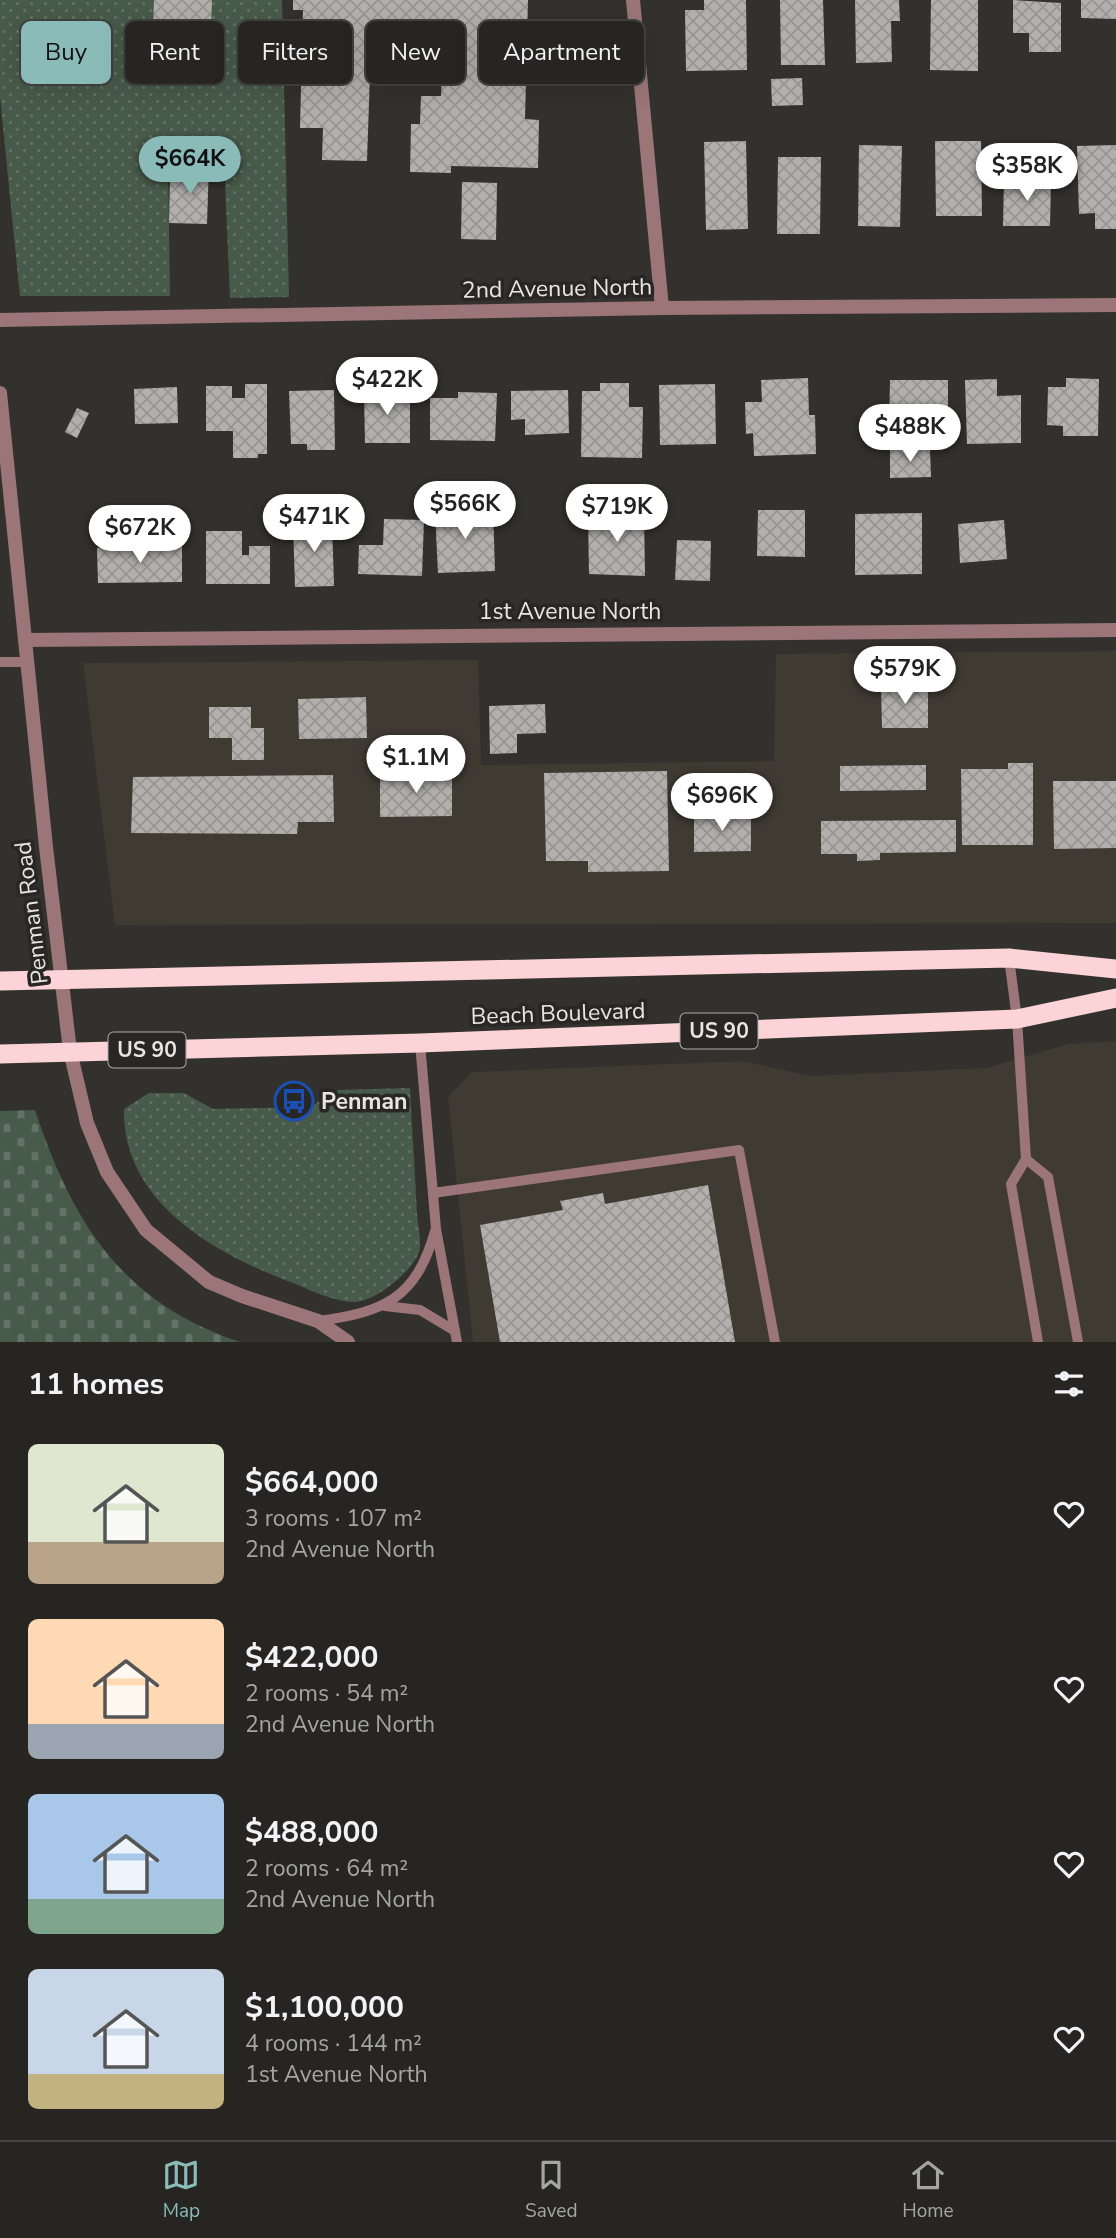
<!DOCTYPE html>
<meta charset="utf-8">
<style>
:root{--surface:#262522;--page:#32312f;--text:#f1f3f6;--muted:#a4a5a5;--line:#424240;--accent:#8bbbb9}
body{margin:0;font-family:"Nunito Sans",sans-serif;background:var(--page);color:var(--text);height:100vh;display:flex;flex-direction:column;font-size:26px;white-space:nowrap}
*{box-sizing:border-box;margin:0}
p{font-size:23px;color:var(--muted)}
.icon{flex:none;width:38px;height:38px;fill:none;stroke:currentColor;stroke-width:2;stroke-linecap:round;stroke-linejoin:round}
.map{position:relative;height:1342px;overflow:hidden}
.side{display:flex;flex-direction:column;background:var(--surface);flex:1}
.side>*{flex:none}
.top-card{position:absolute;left:21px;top:21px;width:700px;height:63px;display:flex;gap:14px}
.price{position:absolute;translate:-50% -60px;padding:0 16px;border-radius:24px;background:#fff;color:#222;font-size:23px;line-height:46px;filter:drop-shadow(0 2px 4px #0008)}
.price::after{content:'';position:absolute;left:50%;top:42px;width:21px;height:16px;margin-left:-10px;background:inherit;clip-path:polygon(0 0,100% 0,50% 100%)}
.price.current{background:var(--accent);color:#111}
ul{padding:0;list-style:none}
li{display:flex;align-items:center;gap:21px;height:175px;padding:0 28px}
li span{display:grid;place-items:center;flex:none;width:196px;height:140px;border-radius:10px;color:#555}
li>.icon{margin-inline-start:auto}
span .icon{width:84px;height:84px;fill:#fffc;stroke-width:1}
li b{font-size:30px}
h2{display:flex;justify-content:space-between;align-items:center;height:84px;padding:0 28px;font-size:30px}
.pill{padding:0 24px;border-radius:10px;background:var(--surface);box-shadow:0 7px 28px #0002,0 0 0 2px var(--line);font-size:24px;line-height:63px}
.pill.current{background:var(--accent);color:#111}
.tabs{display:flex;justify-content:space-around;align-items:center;height:98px;border-top:2px solid var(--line);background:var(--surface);font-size:19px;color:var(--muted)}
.tabs a{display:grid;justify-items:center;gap:4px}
.tabs .current{color:var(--accent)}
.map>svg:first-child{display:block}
.built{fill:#3f3a32}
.cemetery{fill:url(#cemetery-stones)}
.park{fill:url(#park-dots)}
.building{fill:url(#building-cross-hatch)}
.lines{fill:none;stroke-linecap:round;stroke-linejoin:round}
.service{stroke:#9b7577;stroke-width:10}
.minor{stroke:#9b7577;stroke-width:14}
.tertiary{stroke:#9b7577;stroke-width:14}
.trunk{stroke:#fcd3d6;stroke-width:19}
.labels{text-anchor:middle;stroke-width:7;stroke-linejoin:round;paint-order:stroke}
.shield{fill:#282725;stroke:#aeadab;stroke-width:2}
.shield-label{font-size:21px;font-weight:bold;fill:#e7e6e4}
.street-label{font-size:23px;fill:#e7e6e4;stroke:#282725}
.poi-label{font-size:23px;font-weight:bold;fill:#e7e6e4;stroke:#282725;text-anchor:start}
</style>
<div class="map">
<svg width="1116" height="1342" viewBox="0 0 1116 1342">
<defs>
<pattern id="cemetery-stones" width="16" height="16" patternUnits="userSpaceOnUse" patternTransform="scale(1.75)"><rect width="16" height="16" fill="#485a4a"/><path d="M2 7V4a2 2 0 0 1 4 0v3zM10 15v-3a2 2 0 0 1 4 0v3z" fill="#627264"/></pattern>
<pattern id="park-dots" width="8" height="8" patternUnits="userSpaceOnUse" patternTransform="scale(1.75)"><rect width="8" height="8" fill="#485a4a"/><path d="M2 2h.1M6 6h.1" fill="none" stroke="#627264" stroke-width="1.8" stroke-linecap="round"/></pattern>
<pattern id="building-cross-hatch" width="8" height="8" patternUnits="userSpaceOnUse" patternTransform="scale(1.75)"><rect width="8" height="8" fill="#b2b0ad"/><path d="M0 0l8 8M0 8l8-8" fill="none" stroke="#979593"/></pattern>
</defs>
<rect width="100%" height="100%" fill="#32312e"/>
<!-- built -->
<g class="built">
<path d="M1116,651V923L115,925L83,663L478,660L481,765L774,761L776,654Z"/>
<path d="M1116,1041V1342H473L448,1097L472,1072L743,1061L811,1076L986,1068L1069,1044Z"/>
</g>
<!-- cemetery -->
<path class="cemetery" d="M35,1110C72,1222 122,1303 240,1342H0V1111Z"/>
<!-- park -->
<g class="park">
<path d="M0,0H282L289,297L230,298L224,159L168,160L170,296H20L0,97Z"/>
<path d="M410,1088C412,1130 415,1173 417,1215C418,1225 422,1243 419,1252C412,1272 375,1302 354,1302C335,1302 310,1290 293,1283C216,1254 122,1203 124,1109L149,1093H184L213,1109L310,1107L338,1090Z"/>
</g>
<!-- building -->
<g class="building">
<path d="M154,0H212L210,63L152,61Z"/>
<path d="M293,0H528L525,119L539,120L538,168L451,166V173L410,172L411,124H420L421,96H441L442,75L370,74L367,161L322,160L323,128H300L303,10H293Z"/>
<path d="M704,0H746L747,70L686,71L685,10H704Z"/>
<path d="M780,0H823L825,65H781Z"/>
<path d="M855,0H899L900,21H891L892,62L856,63Z"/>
<path d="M931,0H978V71L930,70Z"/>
<path d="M1013,0L1061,3V52H1029V33H1013Z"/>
<path d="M1081,0H1116V19L1081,18Z"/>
<path d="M802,78L803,105L772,106L771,79Z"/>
<path d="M746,141L748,229L706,230L704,142Z"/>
<path d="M935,141H981L982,216H936Z"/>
<path d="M859,145L902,146L900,227L858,226Z"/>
<path d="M1116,145V229H1095V213L1079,214L1077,146Z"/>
<path d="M778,157H821L820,234H777Z"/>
<path d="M186,163L209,164L207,224L169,223L170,177H185Z"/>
<path d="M1004,179L1051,180L1050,226H1003Z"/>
<path d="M462,182L497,183L496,240L461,239Z"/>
<path d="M808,378L809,415H815L816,454L754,456L753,433L746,434L745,402H762L761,380Z"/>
<path d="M1066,378L1099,379L1098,436H1063V426L1047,425L1048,387H1066Z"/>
<path d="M997,379V396L1021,395V443L967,444L965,380Z"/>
<path d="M890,380H948V428L889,427Z"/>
<path d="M600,383H629V407H643L642,458L581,457L582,391H600Z"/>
<path d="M245,384H267V454H258V458H233V431H206V386H232V398H245Z"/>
<path d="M715,384L716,444L660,445L659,385Z"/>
<path d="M177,387L178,423L135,424L134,389Z"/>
<path d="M334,390L335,450H307V444H291L289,391Z"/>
<path d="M410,390V443H365L364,391Z"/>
<path d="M568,390L569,433L525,435V419L511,420V391Z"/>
<path d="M458,392L497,393L495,441L430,440V398H458Z"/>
<path d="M77,408L89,413L77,438L65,432Z"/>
<path d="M930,449L931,477L890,478V450Z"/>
<path d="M493,508L495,571L438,573L435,512Z"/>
<path d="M758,510H805V557L757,556Z"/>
<path d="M644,513L645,576L589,574L588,515Z"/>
<path d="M922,513V574L855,575V514Z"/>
<path d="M384,519L424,520L422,576L358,574L359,545H383Z"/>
<path d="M1004,520L1007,559L960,563L958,524Z"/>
<path d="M332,522L334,586L295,587L293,523Z"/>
<path d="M206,531H242V555H249V546H270V584H206Z"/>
<path d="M677,540L711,541L710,581L675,580Z"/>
<path d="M182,546V582L98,583L97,548Z"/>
<path d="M928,683V728H882L881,684Z"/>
<path d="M366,697L367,738L299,739L298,699Z"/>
<path d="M545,704L546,733L517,734V753L490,754L489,706Z"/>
<path d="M209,707H251V728H264V760H232V738H209Z"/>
<path d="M1008,763H1033V845H962L961,769H1008Z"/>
<path d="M926,765V790L840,791V766Z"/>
<path d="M667,771L669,871L588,872V861H546L544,773Z"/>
<path d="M380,773H452V816L380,817Z"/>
<path d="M333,775L334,822H298L297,834L131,833L133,777Z"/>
<path d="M1053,781H1116V848L1054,849Z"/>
<path d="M694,814H751V851L694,852Z"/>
<path d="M956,820V852L880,853V860L857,861V854H821V821Z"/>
<path d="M708,1185L735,1342H500L480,1225L563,1210L560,1201L603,1193L605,1204Z"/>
</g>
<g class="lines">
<!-- service -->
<g class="service">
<path d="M0,662H26"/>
<path d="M1009,958L1017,1019L1026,1159"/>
<path d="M420,1043L436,1229L457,1342"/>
<path d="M433,1193L739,1150L775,1342"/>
<path d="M385,1306L420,1310L455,1331"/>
<path d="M318,1321C384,1312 416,1299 435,1231"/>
<path d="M1038,1342L1011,1184L1026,1159L1048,1177L1078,1342"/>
</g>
<!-- minor -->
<g class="minor">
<path d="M633,0L662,308"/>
<path d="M0,320L662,308L1116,305"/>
<path d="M25,640L1116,630"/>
<path d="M70,1051L87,1123L107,1172L146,1230L209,1282L242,1296L318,1321L348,1342"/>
</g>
<!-- tertiary -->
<path class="tertiary" d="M0,393L46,847L70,1051"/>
<!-- trunk -->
<g class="trunk">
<path d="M0,981L1009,958L1116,969"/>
<path d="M0,1054L420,1043L1017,1019L1116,998"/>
</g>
</g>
<!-- icons -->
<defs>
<symbol id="bus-ring" viewBox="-11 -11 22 22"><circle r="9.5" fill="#282725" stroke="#1a4fb4" stroke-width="1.5"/><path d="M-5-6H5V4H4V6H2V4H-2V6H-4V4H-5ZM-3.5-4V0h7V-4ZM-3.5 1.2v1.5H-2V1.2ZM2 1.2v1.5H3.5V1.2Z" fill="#1a4fb4"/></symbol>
</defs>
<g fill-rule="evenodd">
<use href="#bus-ring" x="272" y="1079" width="44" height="44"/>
</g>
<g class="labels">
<!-- shield labels -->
<g class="shield">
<rect x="680.5" y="1013.5" width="77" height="35" rx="5"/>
<rect x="108.5" y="1032.5" width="77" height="35" rx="5"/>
</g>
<g class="shield-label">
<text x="719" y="1038">US 90</text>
<text x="147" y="1057">US 90</text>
</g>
<!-- street labels -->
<g class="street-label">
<text transform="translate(557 288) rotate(-1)" y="8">2nd Avenue North</text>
<text x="570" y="619">1st Avenue North</text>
<text transform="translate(31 913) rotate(-97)" y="8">Penman Road</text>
<text transform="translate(558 1013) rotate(-2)" y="8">Beach Boulevard</text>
</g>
<!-- poi labels -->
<g class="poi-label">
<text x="321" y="1109">Penman</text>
</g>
</g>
</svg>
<b class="price current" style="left:190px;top:196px">$664K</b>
<b class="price" style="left:1027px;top:203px">$358K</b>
<b class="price" style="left:387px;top:417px">$422K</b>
<b class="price" style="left:910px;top:464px">$488K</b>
<b class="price" style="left:465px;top:541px">$566K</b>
<b class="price" style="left:617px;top:544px">$719K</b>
<b class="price" style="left:314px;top:554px">$471K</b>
<b class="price" style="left:140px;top:565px">$672K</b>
<b class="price" style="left:905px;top:706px">$579K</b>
<b class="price" style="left:416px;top:795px">$1.1M</b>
<b class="price" style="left:722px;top:833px">$696K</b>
<div class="top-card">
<a class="pill current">Buy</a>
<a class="pill">Rent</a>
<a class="pill">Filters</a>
<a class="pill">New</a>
<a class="pill">Apartment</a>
</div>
</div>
<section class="side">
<h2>11 homes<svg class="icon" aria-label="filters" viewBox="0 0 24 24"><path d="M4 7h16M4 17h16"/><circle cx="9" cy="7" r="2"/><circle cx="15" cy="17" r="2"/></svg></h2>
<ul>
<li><span style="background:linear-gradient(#dfe7d0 70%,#b9a48a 0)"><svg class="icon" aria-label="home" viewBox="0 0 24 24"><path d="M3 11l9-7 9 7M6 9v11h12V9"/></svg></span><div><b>$664,000</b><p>3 rooms · 107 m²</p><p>2nd Avenue North</p></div><svg class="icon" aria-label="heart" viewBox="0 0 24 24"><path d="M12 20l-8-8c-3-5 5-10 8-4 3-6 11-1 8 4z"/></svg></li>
<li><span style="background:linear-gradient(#ffd9b3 75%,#9aa5b1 0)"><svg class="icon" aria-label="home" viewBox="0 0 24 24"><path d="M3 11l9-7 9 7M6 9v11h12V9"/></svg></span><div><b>$422,000</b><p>2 rooms · 54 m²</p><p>2nd Avenue North</p></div><svg class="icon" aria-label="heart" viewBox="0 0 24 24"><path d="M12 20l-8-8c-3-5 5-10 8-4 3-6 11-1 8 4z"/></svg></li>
<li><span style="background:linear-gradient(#a9c7e8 75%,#7fa58c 0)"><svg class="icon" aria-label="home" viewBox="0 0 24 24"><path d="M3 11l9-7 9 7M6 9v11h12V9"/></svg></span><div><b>$488,000</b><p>2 rooms · 64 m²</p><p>2nd Avenue North</p></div><svg class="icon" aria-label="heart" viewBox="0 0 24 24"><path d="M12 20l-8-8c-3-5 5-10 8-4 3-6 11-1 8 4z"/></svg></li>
<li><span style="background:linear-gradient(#c9d6e8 75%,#c2b280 0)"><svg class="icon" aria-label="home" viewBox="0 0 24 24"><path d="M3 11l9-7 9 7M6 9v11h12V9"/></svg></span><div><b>$1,100,000</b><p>4 rooms · 144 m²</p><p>1st Avenue North</p></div><svg class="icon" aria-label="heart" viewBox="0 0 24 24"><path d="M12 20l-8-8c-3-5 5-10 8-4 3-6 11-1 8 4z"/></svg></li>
</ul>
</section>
<nav class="tabs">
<a class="current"><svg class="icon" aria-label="map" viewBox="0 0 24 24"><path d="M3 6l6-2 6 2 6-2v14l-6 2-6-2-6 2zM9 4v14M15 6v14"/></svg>Map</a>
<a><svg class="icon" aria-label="saved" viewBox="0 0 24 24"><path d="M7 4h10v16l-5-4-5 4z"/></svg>Saved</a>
<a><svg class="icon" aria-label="home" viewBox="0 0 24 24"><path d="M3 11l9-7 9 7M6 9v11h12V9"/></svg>Home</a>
</nav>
